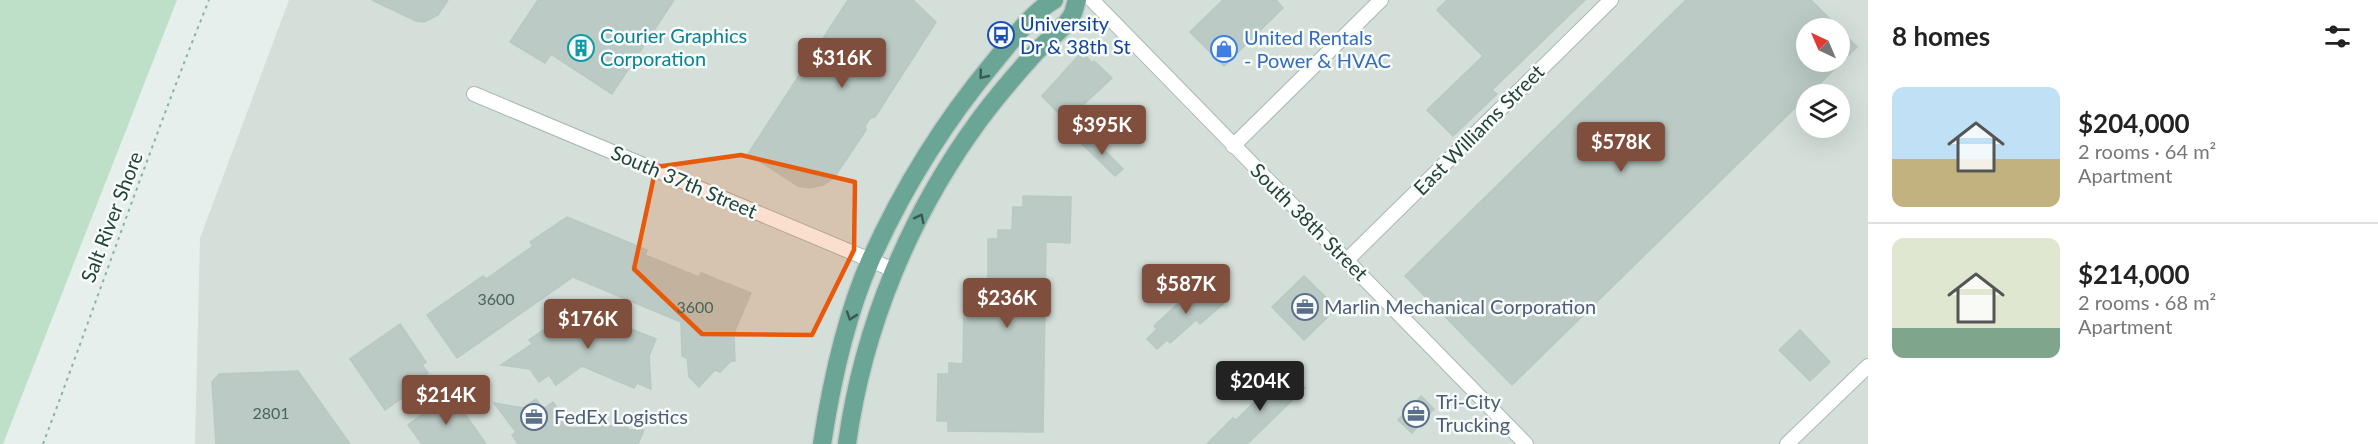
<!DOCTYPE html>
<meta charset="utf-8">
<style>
:root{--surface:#fff;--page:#f2f2f2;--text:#222;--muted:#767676;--line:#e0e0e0;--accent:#804e3d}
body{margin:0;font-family:Lato,sans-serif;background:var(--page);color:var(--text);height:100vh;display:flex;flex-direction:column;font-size:22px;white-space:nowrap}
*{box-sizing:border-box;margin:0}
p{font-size:20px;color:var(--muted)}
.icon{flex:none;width:33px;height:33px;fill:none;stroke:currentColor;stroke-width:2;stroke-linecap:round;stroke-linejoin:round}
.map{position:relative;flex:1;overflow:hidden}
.sheet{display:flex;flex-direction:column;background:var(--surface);width:510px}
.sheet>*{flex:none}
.needle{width:39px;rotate:316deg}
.buttons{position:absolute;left:1796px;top:18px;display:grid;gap:12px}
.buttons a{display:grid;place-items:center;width:54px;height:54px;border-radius:50%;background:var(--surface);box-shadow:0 6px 24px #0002;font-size:30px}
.price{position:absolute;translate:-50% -51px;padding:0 14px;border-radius:6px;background:var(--accent);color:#fff;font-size:20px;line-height:39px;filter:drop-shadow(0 2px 3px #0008)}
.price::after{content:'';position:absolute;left:50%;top:36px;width:18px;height:14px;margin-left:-9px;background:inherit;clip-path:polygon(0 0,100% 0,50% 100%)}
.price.active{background:#222;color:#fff}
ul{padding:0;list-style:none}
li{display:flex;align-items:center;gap:18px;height:150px;padding:0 24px}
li+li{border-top:2px solid var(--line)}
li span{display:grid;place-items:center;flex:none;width:168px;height:120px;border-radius:12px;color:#555}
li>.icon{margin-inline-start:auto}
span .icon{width:72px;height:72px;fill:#fffc;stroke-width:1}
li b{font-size:26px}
h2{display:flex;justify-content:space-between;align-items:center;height:72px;padding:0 24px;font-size:26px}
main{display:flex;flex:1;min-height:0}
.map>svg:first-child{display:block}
.built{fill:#d4dfda;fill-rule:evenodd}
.green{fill:#bfe0c8}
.building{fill:#bbcac4;stroke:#b8c9c2;stroke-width:1.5}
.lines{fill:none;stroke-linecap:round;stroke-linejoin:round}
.minor-casing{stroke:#a8b8b2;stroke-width:16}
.primary-casing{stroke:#c2cac8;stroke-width:21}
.path{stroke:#86b3a5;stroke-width:2;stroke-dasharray:3 4.5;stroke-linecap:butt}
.minor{stroke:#fff;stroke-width:14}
.primary{stroke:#6aa596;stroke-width:18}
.oneway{stroke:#365b51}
.marked{fill:#e8590c;fill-opacity:0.2;stroke:#e8590c;stroke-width:4.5;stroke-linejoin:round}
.labels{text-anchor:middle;stroke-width:5;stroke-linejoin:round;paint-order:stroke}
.number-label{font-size:16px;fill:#4a645c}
.transit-label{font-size:20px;fill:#164399;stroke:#f7fbf9;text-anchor:start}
.culture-label{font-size:20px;fill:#0d838f;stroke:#f7fbf9;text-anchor:start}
.shop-label{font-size:20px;fill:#366cbe;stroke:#f7fbf9;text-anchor:start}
.street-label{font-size:20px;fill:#24423a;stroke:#f7fbf9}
.service-label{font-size:20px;fill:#4e5e75;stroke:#f7fbf9;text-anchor:start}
</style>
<main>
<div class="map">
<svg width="1868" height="444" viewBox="0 0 1868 444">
<rect width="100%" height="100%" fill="#e6efeb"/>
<!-- built -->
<path class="built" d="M289,0H1868V444H195L200,238ZM1806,28H1839V62H1806ZM1806,94H1839V128H1806Z"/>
<!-- green -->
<path class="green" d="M0,0H177L3,444H0Z"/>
<!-- building -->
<g class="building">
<path d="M372,0H448L438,15L424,22L416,21Z"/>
<path d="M538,0H674L612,94L551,54L545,63L510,42Z"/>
<path d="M848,0H913L936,22L875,117L870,118L865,126L866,130L834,178L823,185L810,188L798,186L748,154Z"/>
<path d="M1223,0H1276L1283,8L1224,66L1190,32Z"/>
<path d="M1447,0H1585L1492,90L1497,94L1453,136L1427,110L1483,56L1437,10Z"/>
<path d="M1686,0H1811L1839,28H1806V62H1839V29L1857,47L1512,385L1405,276Z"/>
<path d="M1079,55L1083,59L1086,56L1092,63L1094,61L1112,78L1068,119L1062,113L1060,115L1042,96Z"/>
<path d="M1090,136L1123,169L1115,176L1082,144Z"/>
<path d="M1023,196L1071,197L1070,243L1046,242L1043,432L948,431V421H937L938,374H949V363L963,364L964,306H973V297H988V239H998V230H1012L1013,207H1023Z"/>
<path d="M567,217L647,250L645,255L699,277L701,273L751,293L734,333L735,361H731L720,372L715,370L699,387L689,377L687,358L682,356L681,322L573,277L457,358L427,315L483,276L486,279L533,246L530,242Z"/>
<path d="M1304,276L1337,308L1304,340L1272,307Z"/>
<path d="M1202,281L1223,304L1200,324L1196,320L1170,343L1167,340L1157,349L1147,339L1157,329L1154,326Z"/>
<path d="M576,307L656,339L649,356L651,389L637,383L634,388L582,366L556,385L549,375L539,382L530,369L501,365L532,344L529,340Z"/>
<path d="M400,324L426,362L422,365L428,373L420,379L423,383L385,410L350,359Z"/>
<path d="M1800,330L1830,362L1810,381L1779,350Z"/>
<path d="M1288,370L1305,388L1247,444H1207L1233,418L1236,420Z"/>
<path d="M298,371L350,444H216L212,382L219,374Z"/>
<path d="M451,394L486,444H422L408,425Z"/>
<path d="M1421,396L1434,409L1412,433L1398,420Z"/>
<path d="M536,399L543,409L553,402L572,428L628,425V430H644L638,444H518L512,435L516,432L494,403L523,408Z"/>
</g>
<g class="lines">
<defs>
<g id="minor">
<path d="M1092,0L1526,444"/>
<path d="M474,94L894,270"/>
<path d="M1233,146L1381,0"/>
<path d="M1347,260L1611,0"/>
<path d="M1787,444L1868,366"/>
</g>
<g id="primary">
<path d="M822,444C831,385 847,313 871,259C903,188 944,122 994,62C1010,43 1032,12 1054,0"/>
<path d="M847,444C863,327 910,214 980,119C997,96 1016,74 1035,53C1046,41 1062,31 1071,17C1074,13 1075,5 1077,0"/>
</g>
</defs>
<!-- minor casing -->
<use href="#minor" class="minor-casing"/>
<!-- primary casing -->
<use href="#primary" class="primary-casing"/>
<!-- path -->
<path class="path" d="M43,444C99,296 150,146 209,0"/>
<!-- minor -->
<use href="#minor" class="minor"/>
<!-- primary -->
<use href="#primary" class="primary"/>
</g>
<!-- one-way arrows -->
<defs><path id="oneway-chevron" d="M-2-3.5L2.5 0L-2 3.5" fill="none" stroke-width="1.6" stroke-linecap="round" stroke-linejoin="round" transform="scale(1.5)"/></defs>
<g class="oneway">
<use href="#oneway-chevron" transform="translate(983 75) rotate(129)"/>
<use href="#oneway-chevron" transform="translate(920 218) rotate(-63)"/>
<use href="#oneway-chevron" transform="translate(851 316) rotate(109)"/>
</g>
<!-- marked area -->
<path class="marked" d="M741,155L855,182L854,250L812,335L702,334L634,269L656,167Z"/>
<!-- icons -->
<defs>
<symbol id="bus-ring" viewBox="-11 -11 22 22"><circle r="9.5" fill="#f7fbf9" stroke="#1a4fb4" stroke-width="1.5"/><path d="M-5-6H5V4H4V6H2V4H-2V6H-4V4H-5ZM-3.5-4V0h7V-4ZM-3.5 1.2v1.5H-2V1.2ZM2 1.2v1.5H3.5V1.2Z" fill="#1a4fb4"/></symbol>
<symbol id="building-ring" viewBox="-11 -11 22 22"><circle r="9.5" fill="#f7fbf9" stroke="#0f9aa8" stroke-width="1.5"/><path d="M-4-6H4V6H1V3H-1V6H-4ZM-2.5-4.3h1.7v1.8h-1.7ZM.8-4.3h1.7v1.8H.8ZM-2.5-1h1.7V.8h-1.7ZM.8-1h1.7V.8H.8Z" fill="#0f9aa8"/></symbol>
<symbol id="shop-ring" viewBox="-11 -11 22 22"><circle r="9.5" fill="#f7fbf9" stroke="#3f7fe0" stroke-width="1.5"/><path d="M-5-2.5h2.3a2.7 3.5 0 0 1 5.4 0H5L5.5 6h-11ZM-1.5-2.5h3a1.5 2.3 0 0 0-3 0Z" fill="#3f7fe0"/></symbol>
<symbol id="office-ring" viewBox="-11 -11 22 22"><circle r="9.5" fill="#f7fbf9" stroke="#5c6f8a" stroke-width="1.5"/><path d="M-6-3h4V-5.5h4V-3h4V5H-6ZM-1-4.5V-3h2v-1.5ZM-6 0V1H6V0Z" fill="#5c6f8a"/></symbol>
</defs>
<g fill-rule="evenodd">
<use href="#bus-ring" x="986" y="20" width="30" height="30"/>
<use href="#building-ring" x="566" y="33" width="30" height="30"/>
<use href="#shop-ring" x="1209" y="34" width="30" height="30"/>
<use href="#office-ring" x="1290" y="292" width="30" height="30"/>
<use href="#office-ring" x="1401" y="399" width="30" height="30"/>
<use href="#office-ring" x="519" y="402" width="30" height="30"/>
</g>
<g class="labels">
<!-- number labels -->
<g class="number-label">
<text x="496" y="305">3600</text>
<text x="695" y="313">3600</text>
<text x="271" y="419">2801</text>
</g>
<!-- transit labels -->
<g class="transit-label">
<text x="1020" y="31">University<tspan x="1020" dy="23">Dr &amp; 38th St</tspan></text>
</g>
<!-- culture labels -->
<g class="culture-label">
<text x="600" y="43">Courier Graphics<tspan x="600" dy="23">Corporation</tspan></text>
</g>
<!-- shop labels -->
<g class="shop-label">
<text x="1244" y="45">United Rentals<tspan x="1244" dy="23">- Power &amp; HVAC</tspan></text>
</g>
<!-- street labels -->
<g class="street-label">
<text transform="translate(1479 130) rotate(-45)" y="7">East Williams Street</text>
<text transform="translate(684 182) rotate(23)" y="7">South 37th Street</text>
<text transform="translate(112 217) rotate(-69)" y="7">Salt River Shore</text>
<text transform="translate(1309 222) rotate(45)" y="7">South 38th Street</text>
</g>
<!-- service labels -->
<g class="service-label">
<text x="1324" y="314">Marlin Mechanical Corporation</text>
<text x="1436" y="409">Tri-City<tspan x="1436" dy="23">Trucking</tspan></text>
<text x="554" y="424">FedEx Logistics</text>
</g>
</g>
</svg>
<div class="buttons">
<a><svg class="needle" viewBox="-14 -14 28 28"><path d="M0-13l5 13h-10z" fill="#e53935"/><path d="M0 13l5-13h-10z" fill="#767676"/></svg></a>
<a><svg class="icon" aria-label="layers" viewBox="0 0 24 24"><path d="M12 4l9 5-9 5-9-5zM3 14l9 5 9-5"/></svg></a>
</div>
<b class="price" style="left:842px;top:89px">$316K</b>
<b class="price" style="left:1102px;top:156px">$395K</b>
<b class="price" style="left:1621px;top:173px">$578K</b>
<b class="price" style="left:1186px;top:315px">$587K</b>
<b class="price" style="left:1007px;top:329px">$236K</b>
<b class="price" style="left:588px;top:350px">$176K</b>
<b class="price active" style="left:1260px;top:412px">$204K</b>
<b class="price" style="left:446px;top:426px">$214K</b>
</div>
<section class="sheet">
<h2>8 homes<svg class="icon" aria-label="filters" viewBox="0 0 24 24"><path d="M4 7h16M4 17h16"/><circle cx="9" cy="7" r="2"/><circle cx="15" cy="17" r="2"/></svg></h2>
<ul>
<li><span style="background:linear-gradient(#bfe0f5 60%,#c2b280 0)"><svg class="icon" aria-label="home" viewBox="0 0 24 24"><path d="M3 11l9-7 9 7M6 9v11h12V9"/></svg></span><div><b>$204,000</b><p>2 rooms · 64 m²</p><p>Apartment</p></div></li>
<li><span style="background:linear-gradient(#dfe7d0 75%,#7fa58c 0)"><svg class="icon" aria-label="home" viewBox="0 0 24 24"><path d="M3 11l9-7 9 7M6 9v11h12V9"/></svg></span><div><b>$214,000</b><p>2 rooms · 68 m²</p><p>Apartment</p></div></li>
</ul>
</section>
</main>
